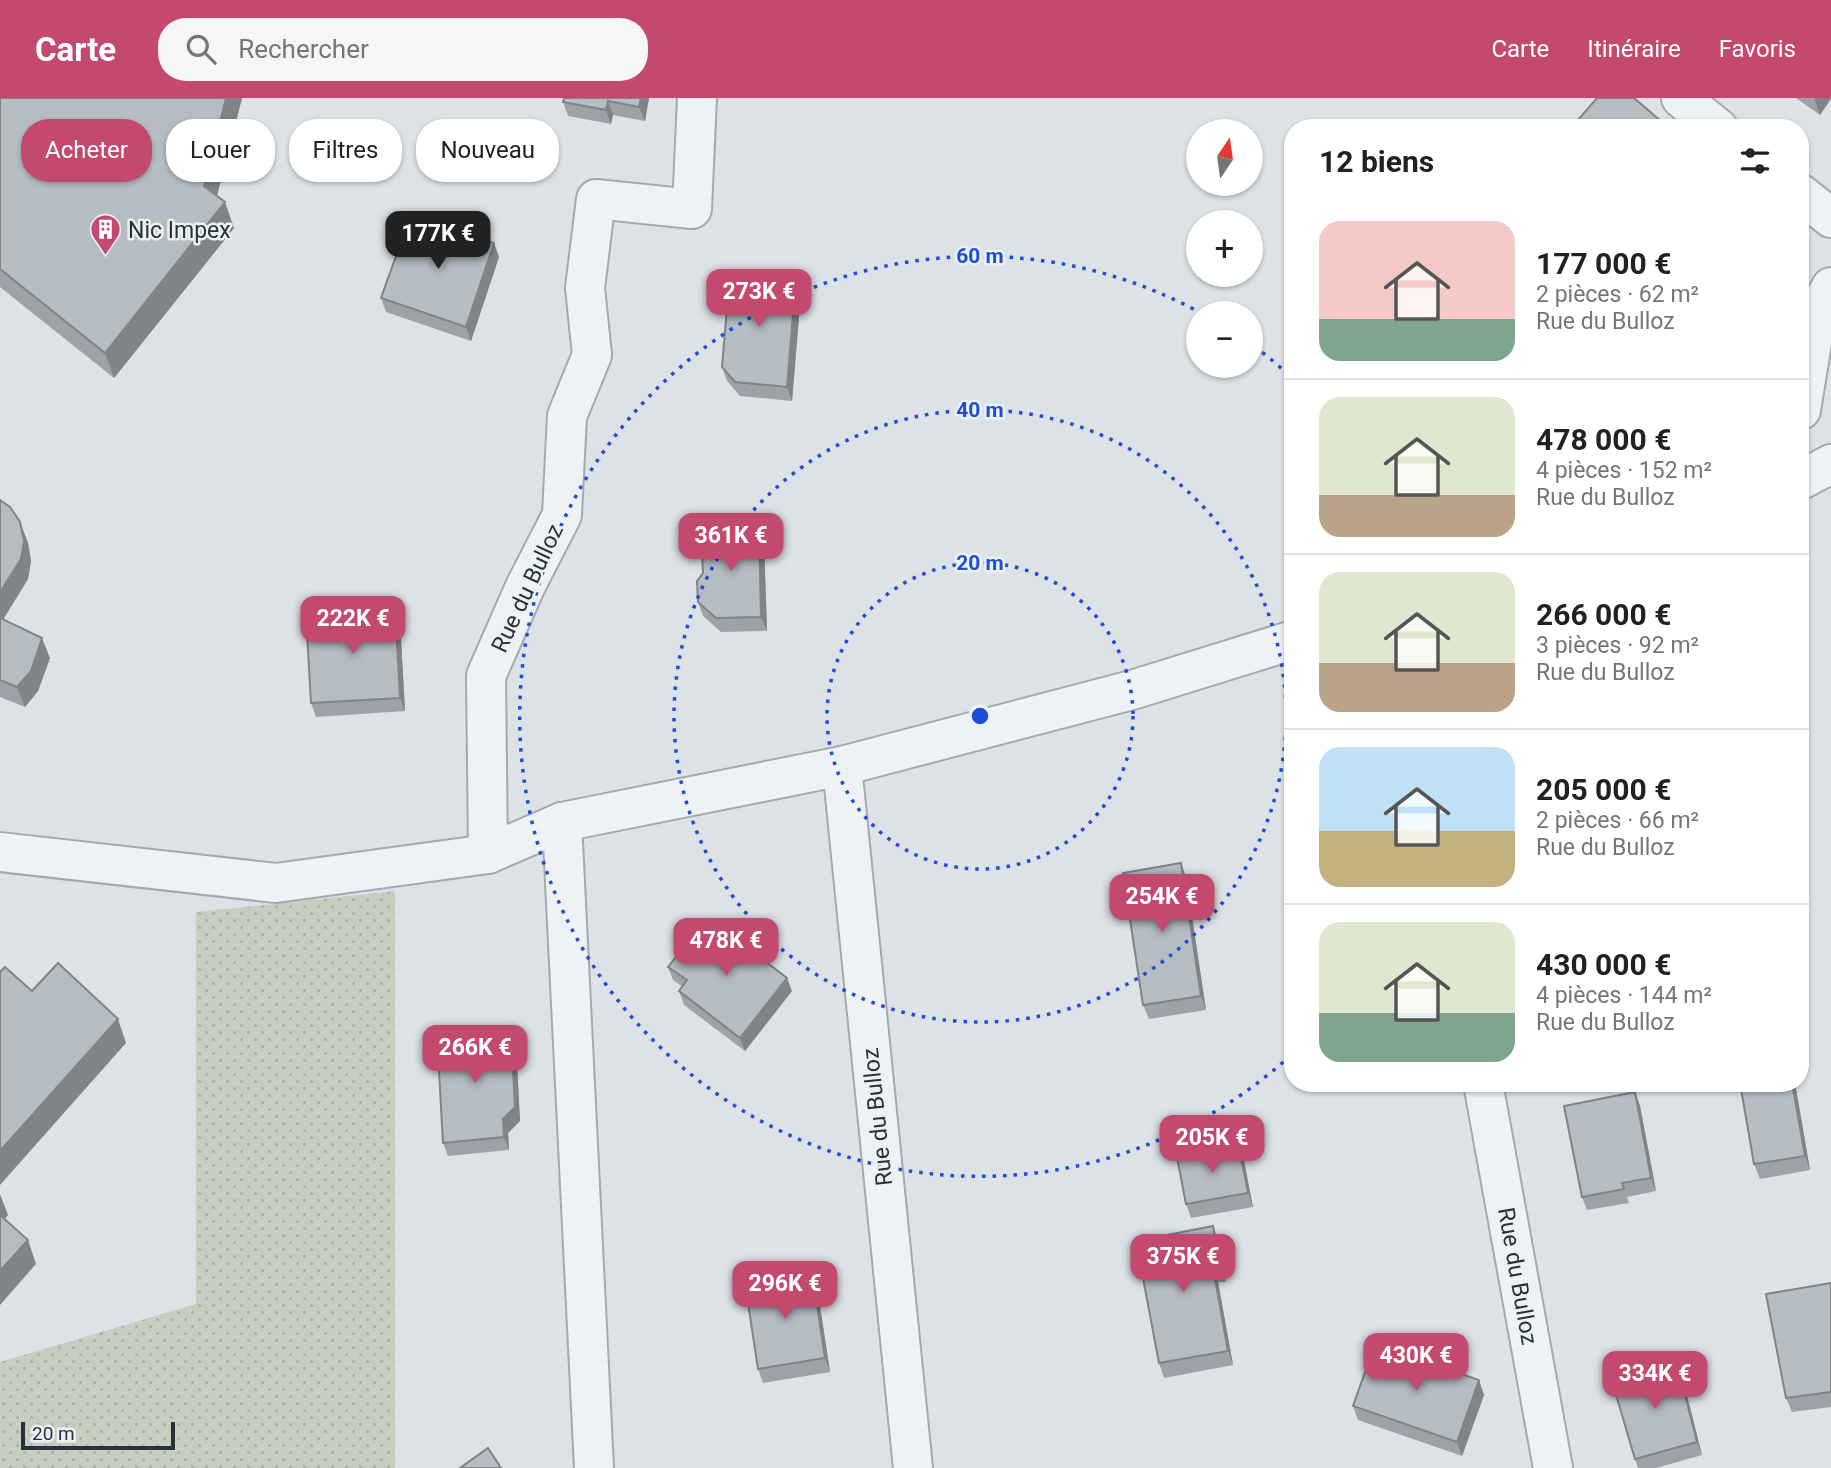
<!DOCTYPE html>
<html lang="fr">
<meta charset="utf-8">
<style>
:root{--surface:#fff;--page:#f6f6f6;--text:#202124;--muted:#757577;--line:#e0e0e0;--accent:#c4496f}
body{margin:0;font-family:Roboto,sans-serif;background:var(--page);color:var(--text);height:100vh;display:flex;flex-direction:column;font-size:26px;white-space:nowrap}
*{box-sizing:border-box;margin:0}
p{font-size:23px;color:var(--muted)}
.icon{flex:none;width:38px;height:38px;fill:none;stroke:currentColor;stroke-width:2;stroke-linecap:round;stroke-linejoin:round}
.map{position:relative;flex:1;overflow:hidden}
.side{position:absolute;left:1284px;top:21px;width:525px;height:973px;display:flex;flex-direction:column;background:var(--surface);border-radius:28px;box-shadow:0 2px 5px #0004}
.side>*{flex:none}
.banner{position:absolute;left:21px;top:21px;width:665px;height:63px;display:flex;gap:14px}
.needle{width:46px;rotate:13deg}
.buttons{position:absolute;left:1186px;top:21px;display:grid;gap:14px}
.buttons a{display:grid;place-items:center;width:77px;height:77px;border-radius:50%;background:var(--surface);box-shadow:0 2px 5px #0004;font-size:35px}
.scale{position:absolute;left:21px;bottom:18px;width:154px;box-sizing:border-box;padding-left:7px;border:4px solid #28323b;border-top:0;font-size:19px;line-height:24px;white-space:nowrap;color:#28323b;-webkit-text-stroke:5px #ecf1f4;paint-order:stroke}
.price{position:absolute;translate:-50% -60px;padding:0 16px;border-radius:14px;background:var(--accent);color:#fff;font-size:23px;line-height:46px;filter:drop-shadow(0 2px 4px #0008)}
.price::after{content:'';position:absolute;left:50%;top:42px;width:21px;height:16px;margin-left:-10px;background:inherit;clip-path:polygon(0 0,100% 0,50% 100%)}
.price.current{background:#222;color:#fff}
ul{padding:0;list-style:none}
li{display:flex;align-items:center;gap:21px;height:175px;padding:0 35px}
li+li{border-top:2px solid var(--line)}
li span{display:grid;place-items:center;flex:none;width:196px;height:140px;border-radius:21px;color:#555}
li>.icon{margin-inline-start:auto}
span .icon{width:84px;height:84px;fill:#fffc;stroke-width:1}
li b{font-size:30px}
h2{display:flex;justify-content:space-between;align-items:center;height:84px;padding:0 35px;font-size:30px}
.pill{padding:0 24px;border-radius:28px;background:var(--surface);box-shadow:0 2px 5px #0004;font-size:24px;line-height:63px}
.pill.current{background:var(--accent);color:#fff}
header{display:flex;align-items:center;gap:42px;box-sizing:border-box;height:98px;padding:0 35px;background:var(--accent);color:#fff}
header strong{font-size:33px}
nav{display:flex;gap:38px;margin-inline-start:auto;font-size:24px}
.search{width:490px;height:63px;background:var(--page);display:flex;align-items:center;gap:18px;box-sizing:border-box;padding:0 24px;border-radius:28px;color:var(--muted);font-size:26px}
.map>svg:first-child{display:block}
.grass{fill:url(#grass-dots)}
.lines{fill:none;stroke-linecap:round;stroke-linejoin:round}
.minor-casing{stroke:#a3aaaf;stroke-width:42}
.minor{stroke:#eff2f4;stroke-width:38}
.wall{fill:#9ca2a7}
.shaded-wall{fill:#7f8488}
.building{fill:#b5bcc2;stroke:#7f8488;stroke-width:2}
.ring{fill:none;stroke:#1d4ed8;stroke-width:3.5;stroke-dasharray:3.5 7}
.labels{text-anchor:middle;stroke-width:5;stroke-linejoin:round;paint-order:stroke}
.poi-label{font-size:23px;fill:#28323b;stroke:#ecf1f4;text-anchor:start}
.street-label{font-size:23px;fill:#28323b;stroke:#ecf1f4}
.centre{fill:#1d4ed8;stroke:#ecf1f4;stroke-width:3.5}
.ring-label{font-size:21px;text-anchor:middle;font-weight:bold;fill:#1d4ed8;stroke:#ecf1f4;stroke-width:5;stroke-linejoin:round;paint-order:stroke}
</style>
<header>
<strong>Carte</strong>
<div class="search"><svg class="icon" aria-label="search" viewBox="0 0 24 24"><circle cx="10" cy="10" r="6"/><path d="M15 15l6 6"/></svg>Rechercher</div>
<nav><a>Carte</a><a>Itinéraire</a><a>Favoris</a></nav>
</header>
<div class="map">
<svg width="1831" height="1370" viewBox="0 0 1831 1370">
<defs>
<pattern id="grass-dots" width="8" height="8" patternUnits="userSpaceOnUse" patternTransform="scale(1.75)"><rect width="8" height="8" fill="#c6cfbf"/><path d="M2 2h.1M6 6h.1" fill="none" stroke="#aab2a5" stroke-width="1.8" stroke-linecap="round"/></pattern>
</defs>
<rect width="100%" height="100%" fill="#dde2e6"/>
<!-- grass -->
<path class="grass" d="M395,793V1370H0V1264L196,1206V814Z"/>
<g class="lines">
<defs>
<g id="minor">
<path d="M1681,0L1718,30"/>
<path d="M1801,96L1831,120"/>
<path d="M1801,312L1817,214L1831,189"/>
<path d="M1801,382L1831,366"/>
<path d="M842,668L913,1370"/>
<path d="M562,724L594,1370"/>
<path d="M0,754L276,785L488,756L562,724L842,668L1132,592L1293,542"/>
<path d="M488,756L486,578L525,489L562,417L567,318L592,257L585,190L596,101L692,111L697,0"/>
<path d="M1483,985L1553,1370"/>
</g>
</defs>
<!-- minor casing -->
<use href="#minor" class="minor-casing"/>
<!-- minor -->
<use href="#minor" class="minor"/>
</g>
<!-- wall -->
<g class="wall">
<path d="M0,0H242L217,98L234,130L114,280L0,189Z"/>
<path d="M649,0L645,23L613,17L611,26L568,18L563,4Z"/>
<path d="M1796,0H1831V1L1820,17Z"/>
<path d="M494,145L499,159L471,243L386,214L381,200Z"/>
<path d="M801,194L792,303L740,298L727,283L722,269Z"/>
<path d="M0,402L20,424L28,445L31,463L28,481L3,522L50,560L38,593L25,609L0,599Z"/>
<path d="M759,430L764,444L767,533L721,534L703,518L698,504Z"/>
<path d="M395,510L400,523L405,613L316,619L311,605Z"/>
<path d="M1186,779L1206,912L1149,921L1143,907Z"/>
<path d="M668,869L792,893L745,953L684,907L679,893L683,889L673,882Z"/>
<path d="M511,934L516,947L520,1023L508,1035L509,1052L448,1058L443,1045Z"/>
<path d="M1795,985L1810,1072L1760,1081L1754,1066Z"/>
<path d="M1635,994L1640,1008L1656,1093L1627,1099L1629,1105L1587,1112L1582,1099Z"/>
<path d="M1244,1063L1253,1109L1191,1120L1186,1106Z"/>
<path d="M1218,1143L1226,1184H1218L1233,1267L1164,1280L1159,1265Z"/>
<path d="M1831,1185V1309L1792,1314L1786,1300Z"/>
<path d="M817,1188L830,1274L763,1285L758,1271Z"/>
<path d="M1677,1265L1682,1278L1702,1357L1656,1370H1638L1635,1361Z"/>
<path d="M1484,1297L1462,1358L1358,1322L1353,1308Z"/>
</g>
<!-- shaded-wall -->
<g class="shaded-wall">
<path d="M226,0H242L213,113L204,88Z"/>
<path d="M641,0H649L645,23L639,9Z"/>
<path d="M1814,0H1831L1820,17Z"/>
<path d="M608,3L613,17L611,26L606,12Z"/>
<path d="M225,104L234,130L114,280L105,255Z"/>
<path d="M494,145L499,159L471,243L466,229Z"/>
<path d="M796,180L801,194L792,303L787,289Z"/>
<path d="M20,424L28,445L31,463L28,481L0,526V494Z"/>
<path d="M759,430L764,444L767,533L761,519Z"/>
<path d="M395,510L400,523L405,613L400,600Z"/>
<path d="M42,540L50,560L38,593L25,609L17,589Z"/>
<path d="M1181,765L1186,779L1206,912L1201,898Z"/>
<path d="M787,880L792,893L745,953L740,940Z"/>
<path d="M118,921L126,945L0,1087V1053Z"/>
<path d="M511,934L516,947L520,1023L508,1035L509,1052L504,1039L503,1021Z"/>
<path d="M1792,985H1795L1810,1072L1805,1058Z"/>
<path d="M1635,994L1640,1008L1656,1093L1651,1080Z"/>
<path d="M1239,1049L1244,1063L1253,1109L1248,1095Z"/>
<path d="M0,1096L8,1117L0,1127Z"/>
<path d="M1213,1128L1218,1143L1226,1184L1221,1170Z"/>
<path d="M28,1142L36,1166L0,1207V1173Z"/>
<path d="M1213,1170L1218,1184L1233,1267L1228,1253Z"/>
<path d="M812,1174L817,1188L830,1274L825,1260Z"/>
<path d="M1677,1265L1682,1278L1702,1357L1697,1344Z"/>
<path d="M1479,1282L1484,1297L1462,1358L1457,1344Z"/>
</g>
<!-- building -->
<g class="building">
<path d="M0,0H226L204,88L225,104L105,255L0,171Z"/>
<path d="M564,0H641L639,9L608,3L606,12L563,4Z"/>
<path d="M1597,0H1634L1669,30H1571Z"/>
<path d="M411,116L494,145L466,229L381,200Z"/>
<path d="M730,174L796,180L787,289L735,284L722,269Z"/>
<path d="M0,402L10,409L20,424L24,443L21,461L0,494Z"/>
<path d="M759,430L761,519L716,520L698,504L697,483L703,475L701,433Z"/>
<path d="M395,510L400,600L311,605L306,516Z"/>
<path d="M0,520L42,540L31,573L17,589L0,582Z"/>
<path d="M1181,765L1201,898L1143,907L1123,775Z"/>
<path d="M706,821L751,857L753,854L787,880L740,940L679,893L687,882L668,869Z"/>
<path d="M58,865L118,921L0,1053V874L5,869L32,893Z"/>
<path d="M511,934L515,1009L503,1021L504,1039L443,1045L437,937Z"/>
<path d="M1740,985H1792L1805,1058L1754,1066Z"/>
<path d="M1635,994L1651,1080L1622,1085L1624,1091L1582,1099L1564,1008Z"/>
<path d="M1239,1049L1248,1095L1186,1106L1177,1059Z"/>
<path d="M0,1117L28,1142L0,1173Z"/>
<path d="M1213,1128L1221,1170H1213L1228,1253L1159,1265L1136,1143Z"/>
<path d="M812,1174L825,1260L758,1271L745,1185Z"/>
<path d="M1831,1185V1294L1786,1300L1766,1196Z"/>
<path d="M1375,1246L1479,1282L1457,1344L1353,1308Z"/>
<path d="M1677,1265L1697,1344L1635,1361L1612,1283Z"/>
<path d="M488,1350L501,1370H460Z"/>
</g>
<!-- distance rings -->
<g class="ring">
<circle cx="980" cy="618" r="153"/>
<circle cx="980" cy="618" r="306"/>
<path d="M1291 957A460 460 0 1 1 1199 214M1254 248A460 460 0 0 1 1291 279"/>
</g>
<!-- icons -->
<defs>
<symbol id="building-pin" viewBox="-11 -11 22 30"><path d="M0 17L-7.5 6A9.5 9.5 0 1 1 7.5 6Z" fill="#c4496f" stroke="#ecf1f4"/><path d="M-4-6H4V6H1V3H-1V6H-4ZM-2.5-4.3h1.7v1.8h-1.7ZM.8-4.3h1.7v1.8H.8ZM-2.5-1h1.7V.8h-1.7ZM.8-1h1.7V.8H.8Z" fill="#fff"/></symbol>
</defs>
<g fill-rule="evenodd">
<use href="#building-pin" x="88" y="114" width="35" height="47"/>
</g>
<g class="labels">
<!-- poi labels -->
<g class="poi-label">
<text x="128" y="140">Nic Impex</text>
</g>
<!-- street labels -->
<g class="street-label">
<text transform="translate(527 490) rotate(-65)" y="8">Rue du Bulloz</text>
<text transform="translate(877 1019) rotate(-96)" y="8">Rue du Bulloz</text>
<text transform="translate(1518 1178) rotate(80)" y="8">Rue du Bulloz</text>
</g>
</g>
<circle cx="980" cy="618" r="10" class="centre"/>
<g class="ring-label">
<text x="980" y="165">60 m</text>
<text x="980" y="319">40 m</text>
<text x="980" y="472">20 m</text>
</g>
</svg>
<div class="buttons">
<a><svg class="needle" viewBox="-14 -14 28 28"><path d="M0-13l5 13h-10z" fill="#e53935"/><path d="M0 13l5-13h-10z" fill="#757577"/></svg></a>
<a>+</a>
<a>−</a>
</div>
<div class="scale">20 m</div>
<b class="price current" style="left:438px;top:173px">177K €</b>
<b class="price" style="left:759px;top:231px">273K €</b>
<b class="price" style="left:731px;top:475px">361K €</b>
<b class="price" style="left:353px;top:558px">222K €</b>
<b class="price" style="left:1162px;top:836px">254K €</b>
<b class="price" style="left:726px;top:880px">478K €</b>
<b class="price" style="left:475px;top:987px">266K €</b>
<b class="price" style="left:1212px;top:1077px">205K €</b>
<b class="price" style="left:1183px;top:1196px">375K €</b>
<b class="price" style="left:785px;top:1223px">296K €</b>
<b class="price" style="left:1416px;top:1295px">430K €</b>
<b class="price" style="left:1655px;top:1313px">334K €</b>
<div class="banner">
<a class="pill current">Acheter</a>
<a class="pill">Louer</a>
<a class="pill">Filtres</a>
<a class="pill">Nouveau</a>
</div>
<section class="side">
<h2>12 biens<svg class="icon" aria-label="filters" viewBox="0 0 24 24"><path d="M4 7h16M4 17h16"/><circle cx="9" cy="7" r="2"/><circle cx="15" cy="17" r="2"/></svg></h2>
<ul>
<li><span style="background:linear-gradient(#f6c9c9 70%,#7fa58c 0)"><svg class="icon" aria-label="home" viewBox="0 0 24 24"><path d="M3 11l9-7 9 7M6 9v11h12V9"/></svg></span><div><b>177 000 €</b><p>2 pièces · 62 m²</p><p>Rue du Bulloz</p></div></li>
<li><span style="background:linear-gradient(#dfe7d0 70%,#b9a48a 0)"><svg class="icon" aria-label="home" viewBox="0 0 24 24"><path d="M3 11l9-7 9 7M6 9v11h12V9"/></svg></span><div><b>478 000 €</b><p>4 pièces · 152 m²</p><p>Rue du Bulloz</p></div></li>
<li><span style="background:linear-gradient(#dfe7d0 65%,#b9a48a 0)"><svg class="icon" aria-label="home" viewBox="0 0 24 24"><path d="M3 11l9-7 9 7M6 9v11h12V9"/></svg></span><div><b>266 000 €</b><p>3 pièces · 92 m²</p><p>Rue du Bulloz</p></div></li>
<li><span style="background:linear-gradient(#bfe0f5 60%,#c2b280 0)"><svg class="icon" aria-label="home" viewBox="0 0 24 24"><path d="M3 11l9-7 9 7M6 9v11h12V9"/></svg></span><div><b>205 000 €</b><p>2 pièces · 66 m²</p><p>Rue du Bulloz</p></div></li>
<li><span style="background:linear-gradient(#dfe7d0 65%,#7fa58c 0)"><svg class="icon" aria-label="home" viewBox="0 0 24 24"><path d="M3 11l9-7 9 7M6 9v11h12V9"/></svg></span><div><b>430 000 €</b><p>4 pièces · 144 m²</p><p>Rue du Bulloz</p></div></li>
</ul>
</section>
</div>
